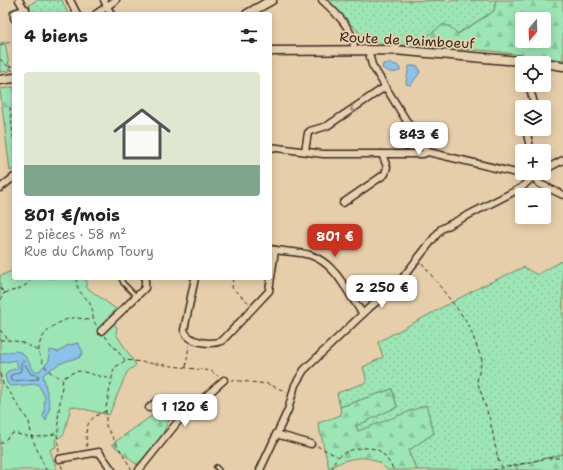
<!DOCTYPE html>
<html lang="fr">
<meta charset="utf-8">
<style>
:root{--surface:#fff;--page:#f2f2f2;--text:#222;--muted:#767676;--accent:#c8321e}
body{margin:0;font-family:"Shantell Sans",sans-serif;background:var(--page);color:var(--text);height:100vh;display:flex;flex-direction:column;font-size:15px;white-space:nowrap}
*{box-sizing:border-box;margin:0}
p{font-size:13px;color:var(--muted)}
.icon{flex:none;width:22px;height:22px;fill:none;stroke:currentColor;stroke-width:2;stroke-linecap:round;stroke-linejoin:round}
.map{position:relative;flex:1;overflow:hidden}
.drawer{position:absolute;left:12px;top:12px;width:260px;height:268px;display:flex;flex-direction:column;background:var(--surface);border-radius:4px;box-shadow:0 2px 10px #0003}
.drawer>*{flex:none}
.needle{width:26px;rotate:199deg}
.tools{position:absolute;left:515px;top:12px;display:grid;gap:8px}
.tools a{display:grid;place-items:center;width:36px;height:36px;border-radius:4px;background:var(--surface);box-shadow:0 2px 10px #0003;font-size:20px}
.price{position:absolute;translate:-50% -34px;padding:0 9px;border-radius:8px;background:#fff;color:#222;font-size:13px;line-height:26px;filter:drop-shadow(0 1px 2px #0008)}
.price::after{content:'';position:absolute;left:50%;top:24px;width:12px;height:9px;margin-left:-6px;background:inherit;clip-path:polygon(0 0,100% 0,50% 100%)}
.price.active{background:var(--accent);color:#fff}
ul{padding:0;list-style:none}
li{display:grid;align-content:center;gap:8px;height:212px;padding:0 12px}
li span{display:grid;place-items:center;height:124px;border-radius:4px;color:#555}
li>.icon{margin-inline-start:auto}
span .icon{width:72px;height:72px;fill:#fffc;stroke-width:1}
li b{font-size:17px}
h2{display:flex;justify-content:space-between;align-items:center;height:48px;padding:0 12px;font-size:17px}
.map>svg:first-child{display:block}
.grass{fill:url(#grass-dots);stroke:#6c8869}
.forest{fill:url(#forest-firs);stroke:#6c8869;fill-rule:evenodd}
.park{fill:#9ce5b4;stroke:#6c8869}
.water{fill:#8bc2e9;stroke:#6b8598}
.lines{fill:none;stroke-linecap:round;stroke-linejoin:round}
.shore{stroke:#5b676f;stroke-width:1}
.lane-casing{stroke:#3b2a1e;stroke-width:6}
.street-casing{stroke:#3b2a1e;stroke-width:9}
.secondary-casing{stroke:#3b2a1e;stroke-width:11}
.path{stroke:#3b2a1e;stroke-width:1;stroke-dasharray:4 3;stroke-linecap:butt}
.lane{stroke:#e6d1b0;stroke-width:3}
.street{stroke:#e6d1b0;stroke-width:6}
.secondary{stroke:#e6d1b0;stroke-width:8}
.oneway{stroke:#907e67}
.labels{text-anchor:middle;stroke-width:3.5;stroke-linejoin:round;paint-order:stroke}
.street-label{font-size:14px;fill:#3b2a1e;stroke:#e6d1b0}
</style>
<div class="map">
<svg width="563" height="470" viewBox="0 0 563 470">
<defs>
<pattern id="grass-dots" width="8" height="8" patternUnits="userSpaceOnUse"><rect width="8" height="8" fill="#9ce5b4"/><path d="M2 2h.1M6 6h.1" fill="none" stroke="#87c59a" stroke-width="1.8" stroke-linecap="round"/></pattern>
<pattern id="forest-firs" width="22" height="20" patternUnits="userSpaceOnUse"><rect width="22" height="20" fill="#9ce5b4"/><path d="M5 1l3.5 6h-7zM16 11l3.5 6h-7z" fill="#87c59a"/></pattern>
</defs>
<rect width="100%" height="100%" fill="#e7ceaa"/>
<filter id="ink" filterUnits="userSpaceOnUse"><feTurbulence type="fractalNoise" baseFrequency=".025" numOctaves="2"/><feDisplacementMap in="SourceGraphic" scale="8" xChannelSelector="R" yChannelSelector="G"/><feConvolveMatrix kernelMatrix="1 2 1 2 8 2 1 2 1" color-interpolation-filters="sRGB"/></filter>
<g filter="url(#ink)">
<!-- grass -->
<g class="grass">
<path d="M37,0H62L68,14H30L29,5Z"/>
<path d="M333,0L373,1L496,0L494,11L457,34L450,27L444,25L413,46L369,42L329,3Z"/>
<path d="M563,260V454L516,466L518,470H417L408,451L434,433L432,428L358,431L356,425L397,407L392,389L340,407L337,393L367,382L363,367L383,357L378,342L480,287L524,267L537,275Z"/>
</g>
<!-- forest -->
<g class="forest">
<path d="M496,0H563V60L491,51L413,46L444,24L450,27L458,34L494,11ZM522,19H544V41H522Z"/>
<path d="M14,87V169L10,171L0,89Z"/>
<path d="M392,389L397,407L356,426L358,431L426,405L434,433L408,451L417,470H387C371,451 349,457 329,468L318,423L341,415L340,407Z"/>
<path d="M160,410L170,417L161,438L137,465L112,444Z"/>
<path d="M563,454V470H518L516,466Z"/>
</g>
<!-- park -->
<g class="park">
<path d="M5,42L10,71L0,72V43Z"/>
<path d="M14,270V278H82L87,281L86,287L116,309L107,319L117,327L116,334L136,365L127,372L109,415L71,406L64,434L55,440L56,447L52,448L50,450L57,470H0V276Z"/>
</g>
<!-- water -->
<g class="water">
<path d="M389,63L397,65L400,68V71L392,73L382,68L383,64Z"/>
<path d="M409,66H418L420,72L411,85L406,84V82Z"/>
<path d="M78,343L83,352L79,358C65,360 54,366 43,375L50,406L46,421L43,416C46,409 43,404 45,397L38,384L10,386L7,383L5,375L8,371L18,368L16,360L1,363L0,354C24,348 22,351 34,371H39L49,361L50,350L59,352L66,346Z"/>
</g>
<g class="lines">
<!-- shore -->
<path class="shore" d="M23,361L31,374L39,376L38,379L11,381L10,376L21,371V363Z"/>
<defs>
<g id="lane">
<path d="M121,278L123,283L136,296"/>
<path d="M216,467L219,470"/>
</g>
<g id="street">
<path d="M19,0L27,14"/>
<path d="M70,0L77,14"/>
<path d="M104,0L111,14"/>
<path d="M322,0C335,12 355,30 354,49"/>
<path d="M96,14L116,0"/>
<path d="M14,18V13L26,9"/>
<path d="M368,49L372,65L422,146L428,152L533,177"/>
<path d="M529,85L535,107"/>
<path d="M526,129L529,143"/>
<path d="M270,147L323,154H423L428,152"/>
<path d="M305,151L308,133L310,131L327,126L385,87"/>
<path d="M544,170L563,160"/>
<path d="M533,177L540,184L563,195"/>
<path d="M0,188L14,177"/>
<path d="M343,203L385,174L387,167L382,154"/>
<path d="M270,249C283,252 297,251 310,255C337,264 347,293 363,314"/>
<path d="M195,278L184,330C188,343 211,345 222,341L269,291L275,250"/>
<path d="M101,331L145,288V278"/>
<path d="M149,408L157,401L165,402L180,419"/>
<path d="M276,434L311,444"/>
<path d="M59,459L99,452L112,470"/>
<path d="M139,470L180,419L224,380"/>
<path d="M260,470L288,410L295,385L304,370L369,308L397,285L441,229L521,188L537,173"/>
</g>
<g id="secondary">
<path d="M247,14L272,0"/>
<path d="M270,51L394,50L542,63"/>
<path d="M544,63L563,66"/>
<path d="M0,80L14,78"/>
</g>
</defs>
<!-- lane casing -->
<use href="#lane" class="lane-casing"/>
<!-- street casing -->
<use href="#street" class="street-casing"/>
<!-- secondary casing -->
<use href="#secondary" class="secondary-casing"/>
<!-- path -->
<g class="path">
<path d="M0,45L14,41"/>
<path d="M0,59L13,71"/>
<path d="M9,67L14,66"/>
<path d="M14,101L10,107L14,145"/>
<path d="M422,263L468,323L482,360L477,381L490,420L498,459L502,467"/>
<path d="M76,278C77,296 87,294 92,308C94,316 91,319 97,326"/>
<path d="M233,278L232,288L249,303"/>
<path d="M0,288L4,292"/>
<path d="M4,293C15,290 26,289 31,278"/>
<path d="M0,301L4,293"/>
<path d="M0,330L8,339"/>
<path d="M105,336L125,360"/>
<path d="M0,340C12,339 29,343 38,352C41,355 41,360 43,363C47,371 54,376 62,378"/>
<path d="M39,351C37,335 57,321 72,318C78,317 86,320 91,320"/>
<path d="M186,367L189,345"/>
<path d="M0,374L3,384L11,394L29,422L32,438L46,470"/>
<path d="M231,380L268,384L287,392"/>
<path d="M57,434L59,452"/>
<path d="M0,444L13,433C29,437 41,439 57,433L59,429L58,418L63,378L74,372L80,371L111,379"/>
<path d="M317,446L337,456"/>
<path d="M87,447C85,428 85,419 106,411"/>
<path d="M61,465L63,470"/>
<path d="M132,470L106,426V408L114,368L126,360L211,371L218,376"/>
<path d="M333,470C330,451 365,444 378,450C385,454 390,464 394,470"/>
<path d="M493,470L547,458H563"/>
</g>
<!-- lane -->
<use href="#lane" class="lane"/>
<!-- street -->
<use href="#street" class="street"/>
<!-- secondary -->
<use href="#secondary" class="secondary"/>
</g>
<!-- one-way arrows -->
<defs><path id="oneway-chevron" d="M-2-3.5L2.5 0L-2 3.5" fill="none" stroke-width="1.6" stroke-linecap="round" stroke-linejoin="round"/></defs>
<use class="oneway" href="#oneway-chevron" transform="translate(353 109) rotate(146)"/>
</g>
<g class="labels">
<!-- street labels -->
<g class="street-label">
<text transform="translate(407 40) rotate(3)" y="5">Route de Paimboeuf</text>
</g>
</g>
</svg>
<div class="tools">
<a><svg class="needle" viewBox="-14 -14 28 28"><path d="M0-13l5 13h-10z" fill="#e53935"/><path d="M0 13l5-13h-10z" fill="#767676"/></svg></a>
<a><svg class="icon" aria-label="locate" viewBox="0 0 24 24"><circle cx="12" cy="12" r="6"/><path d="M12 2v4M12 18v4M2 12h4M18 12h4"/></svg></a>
<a><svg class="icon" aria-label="layers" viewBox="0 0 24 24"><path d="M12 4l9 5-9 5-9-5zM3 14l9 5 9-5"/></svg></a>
<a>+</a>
<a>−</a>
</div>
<b class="price" style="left:419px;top:156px">843 €</b>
<b class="price active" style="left:335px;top:258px">801 €</b>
<b class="price" style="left:382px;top:309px">2 250 €</b>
<b class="price" style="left:185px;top:428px">1 120 €</b>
<section class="drawer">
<h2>4 biens<svg class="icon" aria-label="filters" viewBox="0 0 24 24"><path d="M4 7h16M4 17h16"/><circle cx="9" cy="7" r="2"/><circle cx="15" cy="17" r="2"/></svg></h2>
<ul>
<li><span style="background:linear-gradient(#dfe7d0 75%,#7fa58c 0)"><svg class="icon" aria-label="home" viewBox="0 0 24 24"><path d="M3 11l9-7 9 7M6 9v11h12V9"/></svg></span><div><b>801 €/mois</b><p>2 pièces · 58 m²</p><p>Rue du Champ Toury</p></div></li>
</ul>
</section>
</div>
